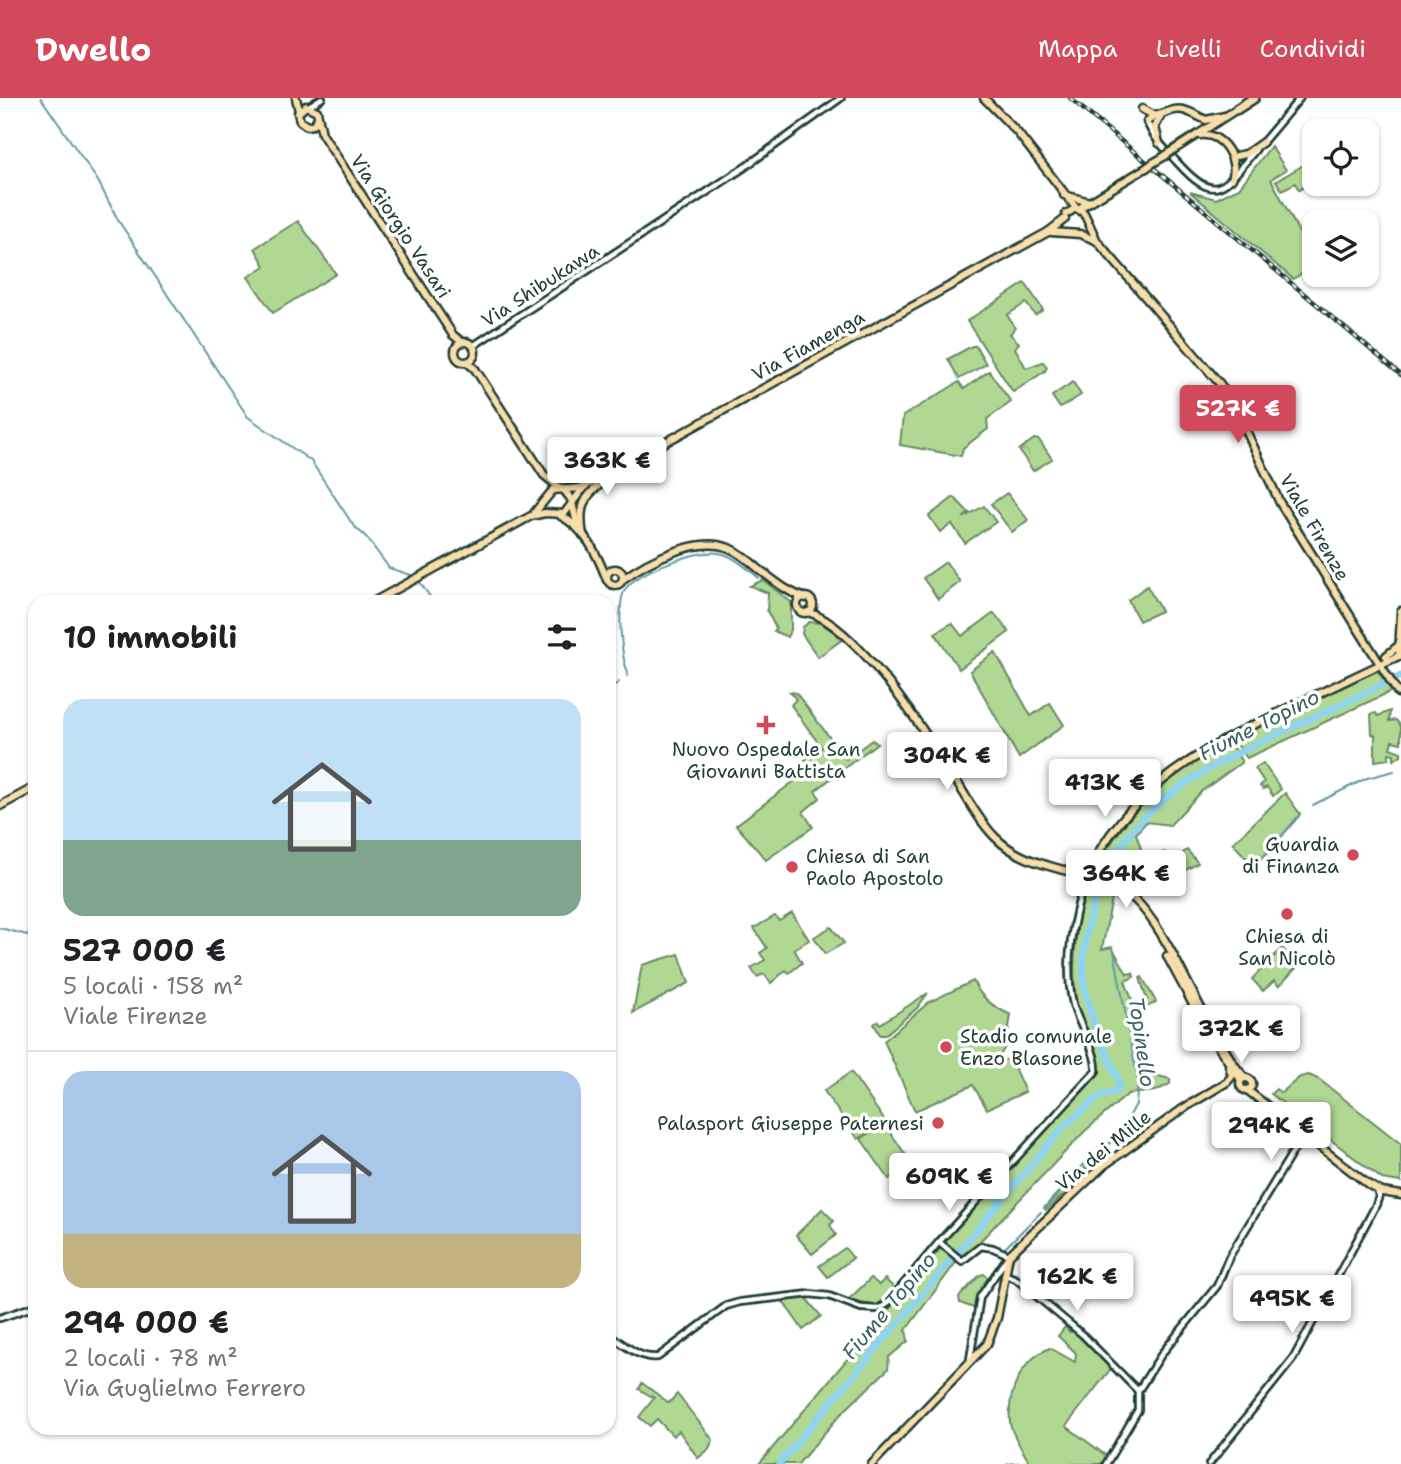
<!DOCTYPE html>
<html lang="it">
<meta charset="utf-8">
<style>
:root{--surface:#fff;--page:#f6f6f6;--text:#202124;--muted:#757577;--line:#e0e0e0;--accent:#d1495b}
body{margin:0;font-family:"Shantell Sans",sans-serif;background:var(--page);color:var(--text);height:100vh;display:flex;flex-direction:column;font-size:26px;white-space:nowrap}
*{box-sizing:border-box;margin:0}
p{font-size:23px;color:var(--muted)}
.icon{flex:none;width:38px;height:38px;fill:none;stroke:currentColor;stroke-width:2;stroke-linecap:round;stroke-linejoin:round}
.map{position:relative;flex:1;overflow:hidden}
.side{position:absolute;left:28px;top:497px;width:588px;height:840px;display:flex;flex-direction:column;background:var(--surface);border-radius:21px;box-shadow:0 2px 5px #0004}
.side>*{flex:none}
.buttons{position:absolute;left:1302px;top:21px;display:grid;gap:14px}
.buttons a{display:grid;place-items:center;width:77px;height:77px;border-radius:14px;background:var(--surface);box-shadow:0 2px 5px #0004;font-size:35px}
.price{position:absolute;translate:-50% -60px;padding:0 16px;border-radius:7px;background:#fff;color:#222;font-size:23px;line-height:46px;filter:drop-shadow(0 2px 4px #0008)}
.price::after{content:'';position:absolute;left:50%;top:42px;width:21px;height:16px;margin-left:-10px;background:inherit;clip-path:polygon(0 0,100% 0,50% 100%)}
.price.current{background:var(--accent);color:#fff}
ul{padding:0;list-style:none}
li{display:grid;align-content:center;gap:14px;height:371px;padding:0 35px}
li+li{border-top:2px solid var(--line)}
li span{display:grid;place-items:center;height:217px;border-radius:21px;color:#555}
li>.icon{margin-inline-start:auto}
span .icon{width:126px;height:126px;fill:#fffc;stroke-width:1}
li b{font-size:30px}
h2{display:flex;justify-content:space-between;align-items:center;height:84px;padding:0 35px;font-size:30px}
header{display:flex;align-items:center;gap:42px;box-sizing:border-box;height:98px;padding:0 35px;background:var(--accent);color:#fff}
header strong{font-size:33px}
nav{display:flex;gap:38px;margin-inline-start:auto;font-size:24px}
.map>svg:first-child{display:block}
.green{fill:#b1d893;stroke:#688a64;stroke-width:2}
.forest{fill:url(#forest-crowns);stroke:#688a64;stroke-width:2}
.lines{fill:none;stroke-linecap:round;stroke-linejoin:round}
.stream{stroke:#6298a5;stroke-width:2}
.river{stroke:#8ed4f0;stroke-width:7}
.minor-casing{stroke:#1f3d34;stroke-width:10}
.major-casing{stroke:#1f3d34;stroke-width:11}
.highway-casing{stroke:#1f3d34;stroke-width:13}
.minor{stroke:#fff;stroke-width:4.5}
.major{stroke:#f9deab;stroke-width:6}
.highway{stroke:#f9deab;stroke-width:8}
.rail-casing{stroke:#1f3d34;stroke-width:4.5}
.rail{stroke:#fff;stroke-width:2;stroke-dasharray:5;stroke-linecap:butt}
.major-bridge-casing{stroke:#1f3d34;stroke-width:11;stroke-linecap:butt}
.major-bridge{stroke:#f9deab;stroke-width:6}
.poi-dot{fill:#d1495b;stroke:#fff;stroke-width:2.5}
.labels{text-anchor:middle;stroke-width:7;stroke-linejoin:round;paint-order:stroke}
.street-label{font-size:19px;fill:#1f3d34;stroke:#fff}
.poi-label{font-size:19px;fill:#1f3d34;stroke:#fff}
.water-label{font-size:21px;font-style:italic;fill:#3b6363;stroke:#fff}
</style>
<header>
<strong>Dwello</strong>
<nav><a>Mappa</a><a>Livelli</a><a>Condividi</a></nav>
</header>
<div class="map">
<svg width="1401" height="1366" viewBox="0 0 1401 1366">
<defs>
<pattern id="forest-crowns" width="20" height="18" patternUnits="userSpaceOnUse" patternTransform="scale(1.75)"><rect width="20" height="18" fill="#b1d893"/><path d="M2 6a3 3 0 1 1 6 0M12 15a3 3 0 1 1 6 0" fill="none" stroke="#98ba7f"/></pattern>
</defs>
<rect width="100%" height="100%" fill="#fff"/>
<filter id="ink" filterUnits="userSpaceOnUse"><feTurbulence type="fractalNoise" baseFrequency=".0143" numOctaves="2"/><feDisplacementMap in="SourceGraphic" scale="14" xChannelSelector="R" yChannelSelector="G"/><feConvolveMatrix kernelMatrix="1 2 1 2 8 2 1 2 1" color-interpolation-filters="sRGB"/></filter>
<g filter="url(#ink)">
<!-- green -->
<g class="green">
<path d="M1271,48L1286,72L1271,81L1300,136L1314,128V168L1293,181L1190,94L1216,101L1239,90Z"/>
<path d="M1314,61V82L1299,92L1295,85L1282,92L1276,83Z"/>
<path d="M298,123L336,176L273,215L248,179L265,168L255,150Z"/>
<path d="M1025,185L1043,212L1035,217L1026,205L1007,217L1015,230L1010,236L1019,245L1015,250L1026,270L1043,264L1047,269L1045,273L1013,294L967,223Z"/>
<path d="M972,248H976L986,266L959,281L948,261Z"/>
<path d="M989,273L1011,304L987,321L988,331L963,350L961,358L900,347L903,318L959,284L964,291Z"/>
<path d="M1073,284L1081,297L1060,310L1052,298Z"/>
<path d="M1007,395L1028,422L1012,434L991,406Z"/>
<path d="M954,399L969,415L963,420L984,408L996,424L965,445L952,426L940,434L929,418Z"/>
<path d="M946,464L960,484L938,501L923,480Z"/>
<path d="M763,482L791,504V532L787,539L774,533L776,530L767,513L768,495L750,488Z"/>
<path d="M1147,488L1161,513L1139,523L1128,502Z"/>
<path d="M994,515L1009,534L959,571L935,535L952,525L962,538Z"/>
<path d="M809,524L821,525L843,541L818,559L802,536L803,529Z"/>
<path d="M995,554L1031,618L1050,605L1064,627L1019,660L970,573Z"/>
<path d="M1377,572L1392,593L1247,660L1233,641Z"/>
<path d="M790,594L796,595L846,661L872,642L877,645L815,693L820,700L803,714L813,729L766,762L736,727L813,669L805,662L822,650L791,607L796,601Z"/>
<path d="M1390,613L1389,623L1396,622L1401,628V645L1392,643L1390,650L1401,654V657L1394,662V656L1389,655V661L1375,663V637L1372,636L1371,616L1376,615L1378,618Z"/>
<path d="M1229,643L1242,664L1202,693L1170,727L1146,724L1136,736L1141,750L1116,784L1092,775C1127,715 1166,675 1229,643Z"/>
<path d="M1263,665L1281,691L1273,698L1267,689L1263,691L1260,688L1264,684L1255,670Z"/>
<path d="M1285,695L1300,716L1270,753L1253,768L1233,745Z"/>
<path d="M1187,752L1198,765L1161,786L1158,757L1164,754L1173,762Z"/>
<path d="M1089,789L1113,796L1102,851L1112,849L1127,876L1133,875L1134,879L1125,883L1134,907L1147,902L1140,880L1142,879L1156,904L1132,918L1141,985L1159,978L1170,981V986L1156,993L1128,996L1085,1033L965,1159H960L906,1232L908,1243L889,1259L888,1271L839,1318L798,1366H759L939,1152L945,1151L944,1143L1098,975C1099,956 1087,941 1080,923C1070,894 1073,815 1089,789Z"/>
<path d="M792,815L809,842L794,851L802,865L789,875L786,872L771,885L764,876L757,879L751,870L765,862L760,855L767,850L754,830L775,818L779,823Z"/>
<path d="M831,829L844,845L825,856L814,839Z"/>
<path d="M1282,850L1299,867L1279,888L1274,883L1263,893L1252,881Z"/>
<path d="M679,856L689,885L633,915L642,867Z"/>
<path d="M973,883C981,900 993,909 1011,917L1006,947L997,963L999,965L1010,960L1025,994L987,1011L973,987L915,1013L884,943L929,904Z"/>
<path d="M928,895L917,910L885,937H880L874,926L878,923L880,926Z"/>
<path d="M851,974L885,1023L858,1041L824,993Z"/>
<path d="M1309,977L1320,982L1401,1046V1084L1382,1081L1271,996L1276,991L1281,995L1300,979Z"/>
<path d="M884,1025L912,1066L889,1081L861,1041Z"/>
<path d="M1093,1056L1096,1060L1081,1076L1084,1079L1046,1112L1044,1110Z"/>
<path d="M822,1111L834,1123L830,1127L836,1137L812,1156L796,1137Z"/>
<path d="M845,1150L853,1160L828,1179L819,1168Z"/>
<path d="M984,1176L989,1181L976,1211L960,1205L959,1199L980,1177Z"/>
<path d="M871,1180L879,1187L885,1181L895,1191L876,1208L848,1202Z"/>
<path d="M805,1199L821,1218L803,1232L782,1202Z"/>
<path d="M1065,1229L1070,1234L1072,1232L1112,1269L1066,1328L1108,1359L1103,1366H1007L1029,1364C1023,1352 1011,1336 1010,1324C1007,1294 1022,1261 1050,1250L1075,1264L1076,1255L1058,1238Z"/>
<path d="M642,1285L669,1305L677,1296L713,1342L708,1352L698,1360L679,1333L673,1338L657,1321L650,1328L639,1319L654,1300L639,1291Z"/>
</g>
<!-- forest -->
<path class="forest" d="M1034,341L1039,342L1052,361L1033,373L1019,352Z"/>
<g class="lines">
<!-- stream -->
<g class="stream">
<path d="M41,0L98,83L118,122L248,319L311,363L353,427L367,440L389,470L414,478"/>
<path d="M418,482L434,504"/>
<path d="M627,578L628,574C621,560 616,503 626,490C639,473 698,451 719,455C735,458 747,471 759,480"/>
<path d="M609,591L619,584"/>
<path d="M1313,707L1367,680L1394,673"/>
<path d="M1256,767L1299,718"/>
<path d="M0,830L35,839"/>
<path d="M1114,853L1138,984L1136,1006L1120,1036"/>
<path d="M1045,1110L1117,1038"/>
<path d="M1003,1152L1041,1114"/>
<path d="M921,1195L925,1196"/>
</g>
<!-- river -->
<path class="river" d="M779,1366L1065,1027L1099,999L1118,992L1119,984C1106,950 1088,920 1084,883C1082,860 1085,838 1091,815C1120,700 1219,664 1314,619C1343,606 1372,591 1401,578"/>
<defs>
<g id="minor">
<path d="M309,8L322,0"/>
<path d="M1147,24C1153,40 1166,52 1177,64C1217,109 1225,89 1256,51"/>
<path d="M1262,45L1300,0"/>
<path d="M473,248L745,69L841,0"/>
<path d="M939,1144L962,1163L981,1148L993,1150L1009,1157L980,1199L970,1261"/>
<path d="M1006,1177L1016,1181L1083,1237L1138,1293"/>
<path d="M0,1220L35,1208"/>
<path d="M609,1237C624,1246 640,1262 658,1259L726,1208L740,1204L810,1196L829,1198L861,1210L877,1211L886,1207L939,1144L1096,973C1097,952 1078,927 1073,906C1063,865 1074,819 1085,780"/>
<path d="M1106,1366L1138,1312V1293L1163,1254L1217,1188L1229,1159L1303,1037"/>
<path d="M1209,1366L1293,1261L1376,1107L1379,1098L1377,1092"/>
</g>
<g id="major">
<path d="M296,0L299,13"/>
<path d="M984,0L1017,34L1076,110"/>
<path d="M1142,11L1155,18"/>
<path d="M318,20L313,27L307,28L300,23L298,15L306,8L317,13L322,36L453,237L462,244"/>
<path d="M1147,24C1152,18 1155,18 1162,16C1183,7 1187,13 1206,22L1225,18"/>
<path d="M1200,37C1222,34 1239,61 1232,81"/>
<path d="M1159,45L1155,29L1161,17"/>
<path d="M1172,53L1237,11"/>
<path d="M1236,58L1246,56L1263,44"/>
<path d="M1153,65L1165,58"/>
<path d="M1064,97L1090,104"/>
<path d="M1078,111L1146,70"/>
<path d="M1066,116L1076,110L1084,115L1097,143L1220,286L1234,307L1280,405L1398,595L1401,594"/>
<path d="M1051,134L1080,136L1095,142"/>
<circle cx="465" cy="254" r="10"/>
<path d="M467,264L475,271L544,377L561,391"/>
<path d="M564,392L571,401L578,429"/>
<path d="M535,414L553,392L581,390"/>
<path d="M561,418C585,430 598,458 607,482"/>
<path d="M583,437C577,404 586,397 612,377"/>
<circle cx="615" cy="479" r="8"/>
<path d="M623,481C648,463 698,437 729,450C741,455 751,464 760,472C775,483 788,495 806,500"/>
<circle cx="805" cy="507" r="8"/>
<path d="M373,504L531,418L545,415L564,416L584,389L1048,134L1065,121"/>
<path d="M808,514C858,529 925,634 953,678C967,699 978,722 995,739C1035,780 1107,768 1141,808C1173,845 1195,907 1224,950C1230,960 1236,972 1246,980"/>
<path d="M1386,558L1398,548"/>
<path d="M1399,558L1401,513"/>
<path d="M0,708L35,689"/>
<path d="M1085,780C1128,687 1207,649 1294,607C1330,591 1365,573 1401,557"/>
<path d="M1167,858L1205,929"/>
<path d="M1211,938L1241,982"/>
<circle cx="1246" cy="986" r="6"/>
<path d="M1247,992L1369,1087L1382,1094L1401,1097"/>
<path d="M872,1366L987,1246L997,1220L1009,1157L1103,1068L1184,1010L1227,984L1232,978L1229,967"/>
</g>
<path id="highway" d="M1237,11L1254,0"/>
</defs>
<!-- minor casing -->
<use href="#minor" class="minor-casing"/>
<!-- major casing -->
<use href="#major" class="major-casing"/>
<!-- highway casing -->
<use href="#highway" class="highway-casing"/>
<!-- minor -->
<use href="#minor" class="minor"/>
<!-- major -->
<use href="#major" class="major"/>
<!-- highway -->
<use href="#highway" class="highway"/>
<defs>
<path id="rail" d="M1070,0L1401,277"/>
</defs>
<!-- rail casing -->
<use href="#rail" class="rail-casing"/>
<!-- rail -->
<use href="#rail" class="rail"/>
<defs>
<g id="major-bridge">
<path d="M1165,58L1172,53"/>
<path d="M1146,70L1153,65"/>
</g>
</defs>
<!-- major-bridge casing -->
<use href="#major-bridge" class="major-bridge-casing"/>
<!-- major-bridge -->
<use href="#major-bridge" class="major-bridge"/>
</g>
</g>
<!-- markers -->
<g class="poi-dot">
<path d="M762.5 616.5h7v7h7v7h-7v7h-7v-7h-7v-7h7z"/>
<circle cx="1353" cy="757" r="7"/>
<circle cx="792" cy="769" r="7"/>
<circle cx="1287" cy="816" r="7"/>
<circle cx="946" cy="949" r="7"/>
<circle cx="938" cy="1025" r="7"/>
</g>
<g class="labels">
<!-- street labels -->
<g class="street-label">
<text transform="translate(401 128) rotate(57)" y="7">Via Giorgio Vasari</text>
<text transform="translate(540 187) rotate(-33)" y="7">Via Shibukawa</text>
<text transform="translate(808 247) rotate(-29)" y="7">Via Fiamenga</text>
<text transform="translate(1315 429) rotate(60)" y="7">Viale Firenze</text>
<text transform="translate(1103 1052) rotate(-39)" y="7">Via dei Mille</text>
</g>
<!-- poi labels -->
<g class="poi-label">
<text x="766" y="658">Nuovo Ospedale San<tspan x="766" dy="22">Giovanni Battista</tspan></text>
<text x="1339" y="753" text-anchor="end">Guardia<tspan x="1339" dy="22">di Finanza</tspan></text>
<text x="806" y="765" text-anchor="start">Chiesa di San<tspan x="806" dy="22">Paolo Apostolo</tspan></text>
<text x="1287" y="845">Chiesa di<tspan x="1287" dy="22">San Nicolò</tspan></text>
<text x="960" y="945" text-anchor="start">Stadio comunale<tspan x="960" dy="22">Enzo Blasone</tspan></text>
<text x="924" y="1032" text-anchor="end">Palasport Giuseppe Paternesi</text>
</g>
<!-- water labels -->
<g class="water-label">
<text transform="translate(1259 627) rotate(-27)" y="7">Fiume Topino</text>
<text transform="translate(1142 944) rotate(82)" y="7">Topinello</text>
<text transform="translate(889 1208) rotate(-50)" y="7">Fiume Topino</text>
</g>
</g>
</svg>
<div class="buttons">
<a><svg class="icon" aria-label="locate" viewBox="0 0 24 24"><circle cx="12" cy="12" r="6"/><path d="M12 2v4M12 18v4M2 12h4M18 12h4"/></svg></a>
<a><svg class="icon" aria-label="layers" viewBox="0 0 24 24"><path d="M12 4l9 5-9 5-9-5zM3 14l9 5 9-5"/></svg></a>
</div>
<b class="price current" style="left:1238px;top:347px">527K €</b>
<b class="price" style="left:607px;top:399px">363K €</b>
<b class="price" style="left:947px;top:694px">304K €</b>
<b class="price" style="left:1105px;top:721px">413K €</b>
<b class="price" style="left:1126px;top:812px">364K €</b>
<b class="price" style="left:1241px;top:967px">372K €</b>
<b class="price" style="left:1271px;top:1064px">294K €</b>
<b class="price" style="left:949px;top:1115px">609K €</b>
<b class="price" style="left:1077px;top:1215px">162K €</b>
<b class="price" style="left:1292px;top:1237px">495K €</b>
<section class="side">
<h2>10 immobili<svg class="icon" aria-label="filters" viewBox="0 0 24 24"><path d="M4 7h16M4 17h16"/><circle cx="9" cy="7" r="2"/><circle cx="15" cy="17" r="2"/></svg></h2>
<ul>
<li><span style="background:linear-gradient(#bfe0f5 65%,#7fa58c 0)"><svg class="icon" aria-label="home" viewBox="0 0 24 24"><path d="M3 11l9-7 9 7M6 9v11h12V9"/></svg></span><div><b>527 000 €</b><p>5 locali · 158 m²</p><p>Viale Firenze</p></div></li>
<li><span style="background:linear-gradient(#a9c7e8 75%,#c2b280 0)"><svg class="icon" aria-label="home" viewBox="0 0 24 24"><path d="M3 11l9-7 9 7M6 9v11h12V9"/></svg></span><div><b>294 000 €</b><p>2 locali · 78 m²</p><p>Via Guglielmo Ferrero</p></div></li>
</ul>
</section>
</div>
